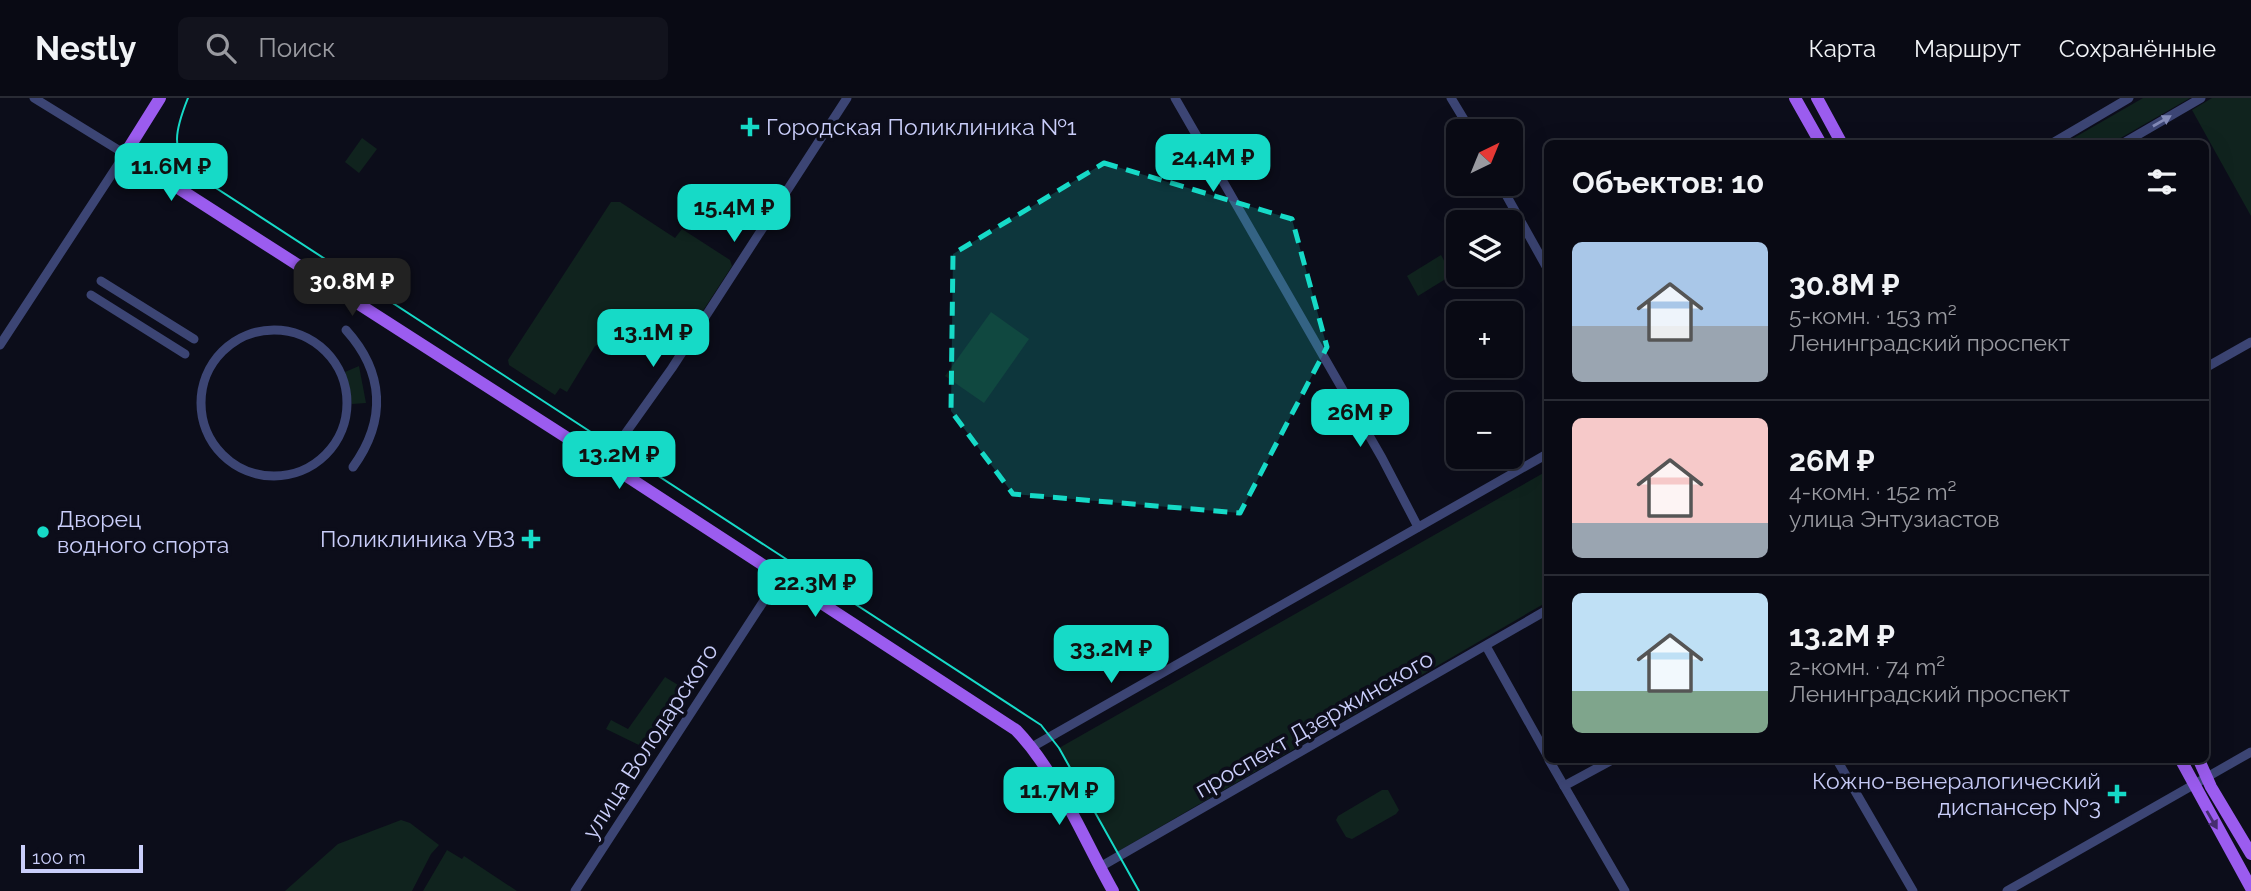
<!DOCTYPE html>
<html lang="ru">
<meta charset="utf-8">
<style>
:root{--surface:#090a14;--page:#12131d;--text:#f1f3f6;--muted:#999aa0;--line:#292b34;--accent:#16dac7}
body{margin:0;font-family:Raleway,sans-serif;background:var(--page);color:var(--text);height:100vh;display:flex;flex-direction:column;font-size:26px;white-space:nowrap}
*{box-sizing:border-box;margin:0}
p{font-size:23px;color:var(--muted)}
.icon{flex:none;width:38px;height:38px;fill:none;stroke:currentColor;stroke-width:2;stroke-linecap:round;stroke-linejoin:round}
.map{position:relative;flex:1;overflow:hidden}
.side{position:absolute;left:1544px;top:42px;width:665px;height:623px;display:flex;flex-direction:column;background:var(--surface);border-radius:10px;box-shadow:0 7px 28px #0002,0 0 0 2px var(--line)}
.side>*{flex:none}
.needle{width:46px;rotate:43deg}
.tools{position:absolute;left:1446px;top:21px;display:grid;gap:14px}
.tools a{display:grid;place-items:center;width:77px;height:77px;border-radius:10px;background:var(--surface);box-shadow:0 7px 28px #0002,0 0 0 2px var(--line);font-size:35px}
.scale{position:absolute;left:21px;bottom:18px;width:122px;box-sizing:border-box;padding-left:7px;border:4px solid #cacefa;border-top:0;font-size:19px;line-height:24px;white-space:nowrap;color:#cacefa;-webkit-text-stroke:5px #0c0d1a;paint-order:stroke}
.price{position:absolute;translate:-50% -60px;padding:0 16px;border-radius:14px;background:var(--accent);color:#111;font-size:23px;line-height:46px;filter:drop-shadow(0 2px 4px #0008)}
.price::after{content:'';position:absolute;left:50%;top:42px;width:21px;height:16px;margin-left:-10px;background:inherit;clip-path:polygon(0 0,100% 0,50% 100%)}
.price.current{background:#222;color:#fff}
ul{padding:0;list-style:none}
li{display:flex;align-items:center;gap:21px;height:175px;padding:0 28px}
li+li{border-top:2px solid var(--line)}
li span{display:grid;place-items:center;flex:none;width:196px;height:140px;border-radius:10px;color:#555}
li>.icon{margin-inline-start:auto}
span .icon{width:84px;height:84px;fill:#fffc;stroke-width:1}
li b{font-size:30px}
h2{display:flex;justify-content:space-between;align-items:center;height:84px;padding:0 28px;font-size:30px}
header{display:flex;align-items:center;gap:42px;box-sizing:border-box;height:98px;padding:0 35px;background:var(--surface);border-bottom:2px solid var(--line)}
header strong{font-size:33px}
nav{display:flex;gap:38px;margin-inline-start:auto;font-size:24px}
.search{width:490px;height:63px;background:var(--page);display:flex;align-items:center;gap:18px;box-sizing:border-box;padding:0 24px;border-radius:10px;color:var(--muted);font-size:26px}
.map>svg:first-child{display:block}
.green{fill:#10231e}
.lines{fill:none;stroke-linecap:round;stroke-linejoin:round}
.minor{stroke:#3c4574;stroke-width:9}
.major{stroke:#9b5cef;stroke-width:12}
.tram{stroke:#16dac7;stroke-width:2}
.oneway{fill:#838ab7}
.oneway2{fill:#452d6f}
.marked{fill:#16dac7;fill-opacity:0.2;stroke:#16dac7;stroke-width:5;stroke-dasharray:14 9;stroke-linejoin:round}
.poi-dot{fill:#16dac7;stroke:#0c0d1a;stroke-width:2.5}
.labels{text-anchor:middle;stroke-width:7;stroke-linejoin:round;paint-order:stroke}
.poi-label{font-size:23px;fill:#cacefa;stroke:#0c0d1a;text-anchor:start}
.street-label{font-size:23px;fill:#cacefa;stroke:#0c0d1a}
</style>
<header>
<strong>Nestly</strong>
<div class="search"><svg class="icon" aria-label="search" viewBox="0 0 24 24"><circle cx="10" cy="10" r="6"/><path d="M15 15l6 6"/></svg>Поиск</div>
<nav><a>Карта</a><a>Маршрут</a><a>Сохранённые</a></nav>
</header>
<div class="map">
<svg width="2251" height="793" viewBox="0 0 2251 793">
<rect width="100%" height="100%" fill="#0c0d1a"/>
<!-- green -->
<g class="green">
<path d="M2143,0H2190L2112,45H2065Z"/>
<path d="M2212,0H2251V118L2192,12Z"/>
<path d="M362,40L377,51L359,75L345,64Z"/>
<path d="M611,104H620L675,140L682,131L730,162L732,168L682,245L646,223L636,227L631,224L621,239L595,248L567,294L560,290L555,297L509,267L508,262Z"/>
<path d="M1441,157L1452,177L1418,198L1407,178Z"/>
<path d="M991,214L1029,241L984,305L945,278Z"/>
<path d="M359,268L366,305L352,306L345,274Z"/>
<path d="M1547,373V504L1117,754L1059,650Z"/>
<path d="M665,579L683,590L653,633V648L643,649L606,631L611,622L628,631Z"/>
<path d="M1382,692H1388L1399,712L1396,716L1352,741L1346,739L1336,722L1338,718Z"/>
<path d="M401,722L410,725L439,747L431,756L412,793H285L338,746Z"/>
<path d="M447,752L462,761L464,758L517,793H423Z"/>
</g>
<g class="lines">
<!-- minor -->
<g class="minor">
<path d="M1175,0L1382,360L1418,429"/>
<path d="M1451,0L1471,33"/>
<path d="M2051,46L2129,0"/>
<path d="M2122,46L2201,0"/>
<path d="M1500,86L1547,170"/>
<path d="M101,183L194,241"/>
<path d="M91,197L185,256"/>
<path d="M346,232C384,274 387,322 353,369"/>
<circle cx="274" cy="305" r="73"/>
<path d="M0,247L125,56L34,0"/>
<path d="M2205,270L2251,244"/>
<path d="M605,364L672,270L847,0"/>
<path d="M1486,548L1547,657"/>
<path d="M1032,649L1547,356"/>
<path d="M1549,662L1625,793"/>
<path d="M1837,662L1913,793"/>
<path d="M1564,688L1612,662"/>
<path d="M1100,769L1547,512"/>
<path d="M575,793L780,478"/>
<path d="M2007,793L2251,654"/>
</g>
<!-- major -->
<g class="major">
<path d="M160,0L125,56L605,364L1016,632C1058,676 1083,740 1113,793"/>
<path d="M1795,0L1821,46"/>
<path d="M1817,0L1842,46"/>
<path d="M2181,662L2251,790"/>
<path d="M2199,662L2211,689L2251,756"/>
</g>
<!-- tram -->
<path class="tram" d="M188,0C176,30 168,54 196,77L1041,627L1059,650L1139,793"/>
</g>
<!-- one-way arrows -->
<defs><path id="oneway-solid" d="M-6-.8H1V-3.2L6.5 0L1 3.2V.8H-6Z" transform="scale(1.75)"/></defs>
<use class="oneway" href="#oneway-solid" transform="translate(2162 23) rotate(-30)"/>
<use class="oneway2" href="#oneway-solid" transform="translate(2212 722) rotate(60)"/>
<!-- marked area -->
<path class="marked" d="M1104,65L1292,121L1327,249L1240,415L1013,396L951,313L953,156Z"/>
<!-- markers -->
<g class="poi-dot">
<path d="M746.5 18.5h7v7h7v7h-7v7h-7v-7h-7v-7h7z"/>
<circle cx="43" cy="434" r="7"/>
<path d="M527.5 430.5h7v7h7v7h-7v7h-7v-7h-7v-7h7z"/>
<path d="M2113.5 685.5h7v7h7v7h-7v7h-7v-7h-7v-7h7z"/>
</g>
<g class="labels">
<!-- poi labels -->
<g class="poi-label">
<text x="766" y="37">Городская Поликлиника №1</text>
<text x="57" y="429">Дворец<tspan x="57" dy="26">водного спорта</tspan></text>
<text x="515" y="449" text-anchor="end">Поликлиника УВЗ</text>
<text x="2101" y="691" text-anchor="end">Кожно-венералогический<tspan x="2101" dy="26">диспансер №3</tspan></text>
</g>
<!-- street labels -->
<g class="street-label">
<text transform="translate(1314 626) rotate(-30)" y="8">проспект Дзержинского</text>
<text transform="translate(650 643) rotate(-57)" y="8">улица Володарского</text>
</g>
</g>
</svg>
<div class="tools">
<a><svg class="needle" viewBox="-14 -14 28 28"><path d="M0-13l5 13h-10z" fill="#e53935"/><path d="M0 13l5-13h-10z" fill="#999aa0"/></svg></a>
<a><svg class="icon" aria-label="layers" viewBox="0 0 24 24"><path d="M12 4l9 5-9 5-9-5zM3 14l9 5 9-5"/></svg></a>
<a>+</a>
<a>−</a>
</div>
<div class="scale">100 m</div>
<b class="price" style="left:1213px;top:96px">24.4M ₽</b>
<b class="price" style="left:171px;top:105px">11.6M ₽</b>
<b class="price" style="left:734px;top:146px">15.4M ₽</b>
<b class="price current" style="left:352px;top:220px">30.8M ₽</b>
<b class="price" style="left:653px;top:271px">13.1M ₽</b>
<b class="price" style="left:1360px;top:351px">26M ₽</b>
<b class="price" style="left:619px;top:393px">13.2M ₽</b>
<b class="price" style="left:815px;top:521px">22.3M ₽</b>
<b class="price" style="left:1111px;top:587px">33.2M ₽</b>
<b class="price" style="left:1059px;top:729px">11.7M ₽</b>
<section class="side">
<h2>Объектов: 10<svg class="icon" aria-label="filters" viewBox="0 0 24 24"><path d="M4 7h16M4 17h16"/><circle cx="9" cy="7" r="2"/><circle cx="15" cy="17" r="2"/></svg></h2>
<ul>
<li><span style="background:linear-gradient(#a9c7e8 60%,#9aa5b1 0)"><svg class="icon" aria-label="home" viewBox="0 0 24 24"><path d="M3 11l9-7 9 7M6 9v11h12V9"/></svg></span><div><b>30.8M ₽</b><p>5-комн. · 153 m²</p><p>Ленинградский проспект</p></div></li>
<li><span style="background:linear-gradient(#f6c9c9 75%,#9aa5b1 0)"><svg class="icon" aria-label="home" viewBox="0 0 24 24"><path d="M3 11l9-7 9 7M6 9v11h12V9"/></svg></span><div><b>26M ₽</b><p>4-комн. · 152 m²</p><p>улица Энтузиастов</p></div></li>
<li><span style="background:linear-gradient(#bfe0f5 70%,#7fa58c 0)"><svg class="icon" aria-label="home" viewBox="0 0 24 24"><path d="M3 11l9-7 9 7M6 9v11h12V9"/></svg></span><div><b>13.2M ₽</b><p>2-комн. · 74 m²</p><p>Ленинградский проспект</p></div></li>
</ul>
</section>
</div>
